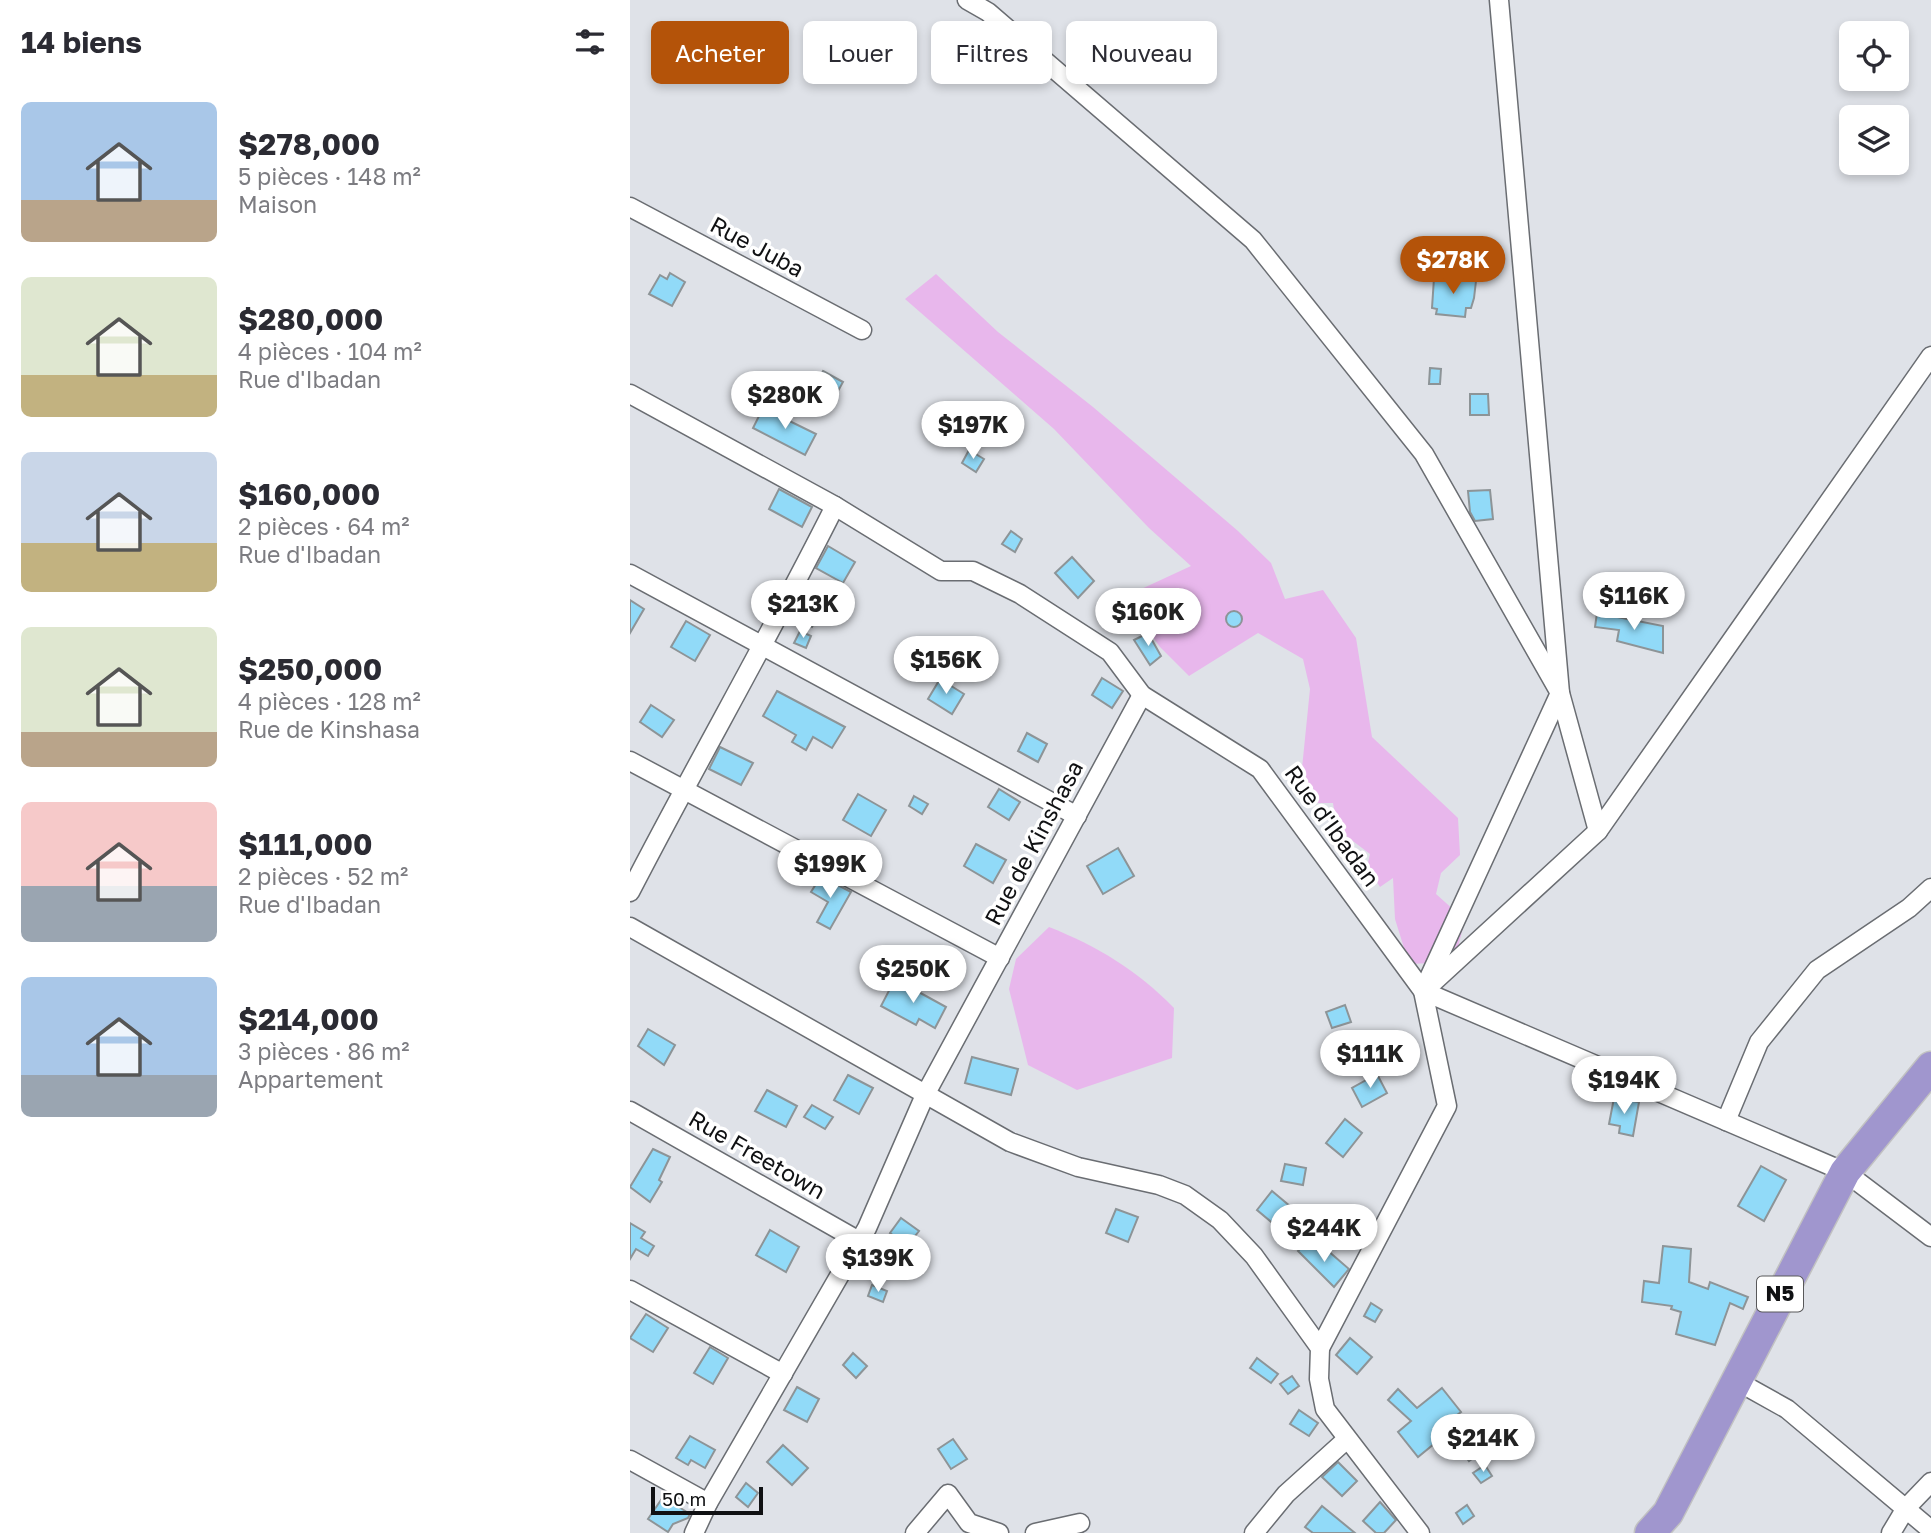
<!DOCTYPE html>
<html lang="fr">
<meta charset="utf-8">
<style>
:root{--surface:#fff;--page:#f7f7f7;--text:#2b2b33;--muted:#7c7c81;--accent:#b45309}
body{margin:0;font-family:"Golos Text",sans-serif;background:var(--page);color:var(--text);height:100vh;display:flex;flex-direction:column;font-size:26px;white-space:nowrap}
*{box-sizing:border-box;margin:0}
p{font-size:23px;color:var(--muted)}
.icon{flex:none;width:38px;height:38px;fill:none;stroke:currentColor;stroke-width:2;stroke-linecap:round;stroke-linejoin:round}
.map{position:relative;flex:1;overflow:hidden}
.sheet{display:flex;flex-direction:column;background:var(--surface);width:630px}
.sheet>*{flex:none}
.banner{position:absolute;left:21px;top:21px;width:665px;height:63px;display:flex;gap:14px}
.fabs{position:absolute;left:1209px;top:21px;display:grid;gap:14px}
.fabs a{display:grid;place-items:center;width:70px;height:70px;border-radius:10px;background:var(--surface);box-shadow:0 4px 10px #0003;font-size:35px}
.scale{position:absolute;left:21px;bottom:18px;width:112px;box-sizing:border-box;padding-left:7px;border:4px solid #101113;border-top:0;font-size:19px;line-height:24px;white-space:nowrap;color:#101113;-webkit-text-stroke:5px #fff;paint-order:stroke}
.price{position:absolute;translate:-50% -60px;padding:0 16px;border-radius:24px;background:#fff;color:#222;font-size:23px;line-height:46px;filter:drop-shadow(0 2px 4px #0008)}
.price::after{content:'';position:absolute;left:50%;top:42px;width:21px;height:16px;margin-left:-10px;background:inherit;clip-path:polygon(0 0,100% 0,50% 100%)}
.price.active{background:var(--accent);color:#fff}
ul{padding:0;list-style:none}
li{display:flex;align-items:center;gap:21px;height:175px;padding:0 21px}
li span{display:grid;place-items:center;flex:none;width:196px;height:140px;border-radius:10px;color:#555}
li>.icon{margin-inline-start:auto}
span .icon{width:84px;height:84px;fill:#fffc;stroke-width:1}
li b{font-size:30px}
h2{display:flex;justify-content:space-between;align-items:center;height:84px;padding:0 21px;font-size:30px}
.pill{padding:0 24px;border-radius:10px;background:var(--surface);box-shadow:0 4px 10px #0003;font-size:24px;line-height:63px}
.pill.active{background:var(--accent);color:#fff}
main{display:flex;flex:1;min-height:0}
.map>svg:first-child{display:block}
.green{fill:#e8b7ec}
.building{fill:#91daf8;stroke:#8d9497;stroke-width:2}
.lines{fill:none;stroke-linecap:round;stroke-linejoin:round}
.minor-casing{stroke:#6a6d72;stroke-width:21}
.trunk-casing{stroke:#c1c1c2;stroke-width:33}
.minor{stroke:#fff;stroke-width:18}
.trunk{stroke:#a096ce;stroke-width:30}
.labels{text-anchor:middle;stroke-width:7;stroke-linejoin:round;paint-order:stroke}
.shield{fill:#fff;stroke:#58585a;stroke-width:2}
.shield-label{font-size:21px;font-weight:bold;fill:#101113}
.street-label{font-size:23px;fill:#101113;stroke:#fff}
</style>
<main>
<section class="sheet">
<h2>14 biens<svg class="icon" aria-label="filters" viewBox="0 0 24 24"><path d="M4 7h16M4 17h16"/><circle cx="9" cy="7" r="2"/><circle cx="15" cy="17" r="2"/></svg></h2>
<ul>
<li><span style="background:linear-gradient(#a9c7e8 70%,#b9a48a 0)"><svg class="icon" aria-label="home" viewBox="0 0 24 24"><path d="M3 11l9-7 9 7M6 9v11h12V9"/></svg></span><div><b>$278,000</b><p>5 pièces · 148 m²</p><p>Maison</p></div></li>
<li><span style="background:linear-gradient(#dfe7d0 70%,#c2b280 0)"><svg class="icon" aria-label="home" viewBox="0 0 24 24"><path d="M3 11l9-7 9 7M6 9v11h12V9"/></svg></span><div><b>$280,000</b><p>4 pièces · 104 m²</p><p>Rue d'Ibadan</p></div></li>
<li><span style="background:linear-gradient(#c9d6e8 65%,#c2b280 0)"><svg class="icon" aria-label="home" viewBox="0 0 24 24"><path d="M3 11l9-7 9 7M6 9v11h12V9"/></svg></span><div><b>$160,000</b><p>2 pièces · 64 m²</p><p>Rue d'Ibadan</p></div></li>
<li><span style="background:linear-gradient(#dfe7d0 75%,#b9a48a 0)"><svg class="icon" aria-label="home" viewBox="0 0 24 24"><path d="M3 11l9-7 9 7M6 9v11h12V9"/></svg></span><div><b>$250,000</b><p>4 pièces · 128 m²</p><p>Rue de Kinshasa</p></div></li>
<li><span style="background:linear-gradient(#f6c9c9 60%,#9aa5b1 0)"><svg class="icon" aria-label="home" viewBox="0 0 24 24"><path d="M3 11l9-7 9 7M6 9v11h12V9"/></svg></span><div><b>$111,000</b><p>2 pièces · 52 m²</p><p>Rue d'Ibadan</p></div></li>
<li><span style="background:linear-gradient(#a9c7e8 70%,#9aa5b1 0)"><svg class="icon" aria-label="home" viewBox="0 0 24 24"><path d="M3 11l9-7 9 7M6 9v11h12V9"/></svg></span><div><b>$214,000</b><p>3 pièces · 86 m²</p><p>Appartement</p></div></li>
</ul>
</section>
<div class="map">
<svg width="1301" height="1533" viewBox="0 0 1301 1533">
<rect width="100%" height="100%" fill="#dfe2e8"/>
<!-- green -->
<g class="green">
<path d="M306,274L368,332L463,407L608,531L641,563L655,599L693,590L726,638L742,737L828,818L830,855L811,873L806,894L835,920L824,962L779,964L765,919L763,878L750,887L737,867L740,854L707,829L703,803H682L670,788L680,689L673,659L628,633L559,676L530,647L494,597L561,566L519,528L424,429L275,299Z"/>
<path d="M419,927C467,946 507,970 544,1008L542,1058L447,1090L398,1065L379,989L386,959Z"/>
</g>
<!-- building -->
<g class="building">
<path d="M40,273L55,282L42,306L19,294L30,275L37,279Z"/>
<path d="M804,278L846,281L844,298L841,308H836L835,317L806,314L807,309L802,308Z"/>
<path d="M800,368L811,369L810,384H799Z"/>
<path d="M193,371L213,382L202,402L182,391Z"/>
<path d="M840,394H858L859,415H840Z"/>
<path d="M133,408L186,434L175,455L123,428Z"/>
<path d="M339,450L354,459L346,472L332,463Z"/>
<path d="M149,489L182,507L172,527L139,509Z"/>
<path d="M860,490L863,519L845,521L840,512L838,491Z"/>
<path d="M381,531L392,539L385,552L372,544Z"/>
<path d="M198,546L225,562L213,583L186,568Z"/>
<path d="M442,557L464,581L448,598L425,573Z"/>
<path d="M172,596L193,607L182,627L161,616Z"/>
<path d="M0,600L14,609L0,633Z"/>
<circle cx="604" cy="619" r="8"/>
<path d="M967,613L1033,626V653L987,641L989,630L965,627Z"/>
<path d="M56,621L80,635L65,661L41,647Z"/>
<path d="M170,631L181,636L176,648L164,643Z"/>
<path d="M518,633L531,656L520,665L504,640Z"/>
<path d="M348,638L363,647L353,664L337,654Z"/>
<path d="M472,678L493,691L482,708L462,695Z"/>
<path d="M310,679L334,694L322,714L298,699Z"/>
<path d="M147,691L215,727L202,748L183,737L176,750L162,742L166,735L133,716Z"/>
<path d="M21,705L44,720L32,737L10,722Z"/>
<path d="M397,733L417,744L408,762L388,751Z"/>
<path d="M90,747L123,763L111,785L79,769Z"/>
<path d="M369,789L390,802L379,820L358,807Z"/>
<path d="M228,794L256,810L241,836L213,820Z"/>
<path d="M284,796L298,804L292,814L279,806Z"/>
<path d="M346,844L376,860L363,883L334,866Z"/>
<path d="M488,848L504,876L473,894L457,866Z"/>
<path d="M191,876L221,892L200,929L187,922L198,902L181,892Z"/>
<path d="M265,979L316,1007L305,1028L289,1019L286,1025L251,1006Z"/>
<path d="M715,1005L721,1022L702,1028L696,1012Z"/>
<path d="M18,1029L45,1045L34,1065L8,1046Z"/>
<path d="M342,1057L388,1069L381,1095L335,1083Z"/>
<path d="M747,1074L757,1093L732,1107L722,1088Z"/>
<path d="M218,1075L243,1088L229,1114L204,1100Z"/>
<path d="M137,1090L167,1106L156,1127L125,1111Z"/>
<path d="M984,1098L1009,1102L1003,1136L989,1133L990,1126L979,1124Z"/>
<path d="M182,1105L203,1117L195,1129L174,1117Z"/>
<path d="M715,1119L732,1133L713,1157L696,1143Z"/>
<path d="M23,1149L40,1157L29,1180L32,1182L20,1202L0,1187Z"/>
<path d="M655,1164L676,1168L673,1185L651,1181Z"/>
<path d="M1131,1166L1156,1180L1134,1221L1108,1206Z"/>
<path d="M642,1191L661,1207L646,1226L627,1210Z"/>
<path d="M486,1209L508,1217L498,1242L476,1233Z"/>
<path d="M271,1218L289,1231L277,1246L260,1233Z"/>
<path d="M0,1223L15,1232L11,1238L24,1246L18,1256L6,1249L0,1259Z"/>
<path d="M140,1230L169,1247L156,1272L126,1255Z"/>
<path d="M678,1241L693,1255L697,1250L719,1269L704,1287L668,1251Z"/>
<path d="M1033,1246L1061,1249L1059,1282L1078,1289L1080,1282L1118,1297L1113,1309L1100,1303L1085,1345L1046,1334L1051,1312L1041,1309L1042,1306L1012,1302L1014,1281L1029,1283Z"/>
<path d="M242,1285L257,1291L253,1302L238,1296Z"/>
<path d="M741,1303L752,1310L745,1322L734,1316Z"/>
<path d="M16,1314L38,1328L23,1352L0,1338Z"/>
<path d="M720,1338L742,1357L727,1374L706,1355Z"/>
<path d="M80,1347L98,1358L83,1384L64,1373Z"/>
<path d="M223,1353L237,1366L226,1378L213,1365Z"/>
<path d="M627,1358L648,1374L641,1383L620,1368Z"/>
<path d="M662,1376L669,1386L658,1394L650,1384Z"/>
<path d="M167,1387L189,1399L177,1422L154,1410Z"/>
<path d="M812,1388L831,1412L816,1423L821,1430L788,1457L768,1432L781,1421L758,1400L768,1389L787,1408Z"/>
<path d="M669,1410L688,1423L679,1436L660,1424Z"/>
<path d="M60,1436L85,1450L75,1468L61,1460L58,1465L46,1458Z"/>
<path d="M323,1439L337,1459L321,1469L308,1449Z"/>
<path d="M843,1442L850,1453L839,1461L831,1450Z"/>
<path d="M153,1445L178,1468L162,1485L137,1462Z"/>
<path d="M708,1462L727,1481L712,1496L692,1477Z"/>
<path d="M855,1465L862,1476L851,1483L843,1473Z"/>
<path d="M116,1483L128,1493L118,1507L106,1497Z"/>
<path d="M33,1497L60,1514L58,1518L43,1524L38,1532L18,1519Z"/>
<path d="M750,1502L766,1520L754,1533H746L733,1521Z"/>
<path d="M837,1505L844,1516L833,1524L826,1513Z"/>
<path d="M692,1506L725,1533H683L675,1527Z"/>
</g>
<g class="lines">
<defs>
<g id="minor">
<path d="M337,0L358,12L623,240L794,454L930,693L793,991"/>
<path d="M869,0L930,693L968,831"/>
<path d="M0,207L232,330"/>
<path d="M0,394L205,506L311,571H343L390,594L480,652L512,695L630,769L793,991L817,1106L690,1348"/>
<path d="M0,574L447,816"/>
<path d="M0,761L370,958"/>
<path d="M0,892C67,762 140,636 205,506"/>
<path d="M0,927L380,1142L448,1167L529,1185L555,1195L590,1220L624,1256L690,1348L689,1379L695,1409L790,1533"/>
<path d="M798,987L968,831L1301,356"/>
<path d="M793,991L1215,1172L1301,1237"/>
<path d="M0,1111L229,1241"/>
<path d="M1096,1121L1129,1042L1187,970L1279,908L1301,888"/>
<path d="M0,1290L153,1374"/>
<path d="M1105,1380L1157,1409L1301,1530"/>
<path d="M0,1460L78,1503"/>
<path d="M64,1533L78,1503L237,1228L295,1095L512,695"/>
<path d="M285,1533L318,1494L339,1523L369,1533"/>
<path d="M405,1533L450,1523"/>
<path d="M624,1533L656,1494L717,1439"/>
<path d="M1261,1533L1276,1508L1301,1482"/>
</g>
<path id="trunk" d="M1020,1533L1038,1513L1215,1172L1301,1067"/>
</defs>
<!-- minor casing -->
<use href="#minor" class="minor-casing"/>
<!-- trunk casing -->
<use href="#trunk" class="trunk-casing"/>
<!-- minor -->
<use href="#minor" class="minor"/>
<!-- trunk -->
<use href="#trunk" class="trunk"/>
</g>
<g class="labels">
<!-- shield labels -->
<rect class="shield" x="1127" y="1276.5" width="46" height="35" rx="5"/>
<g class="shield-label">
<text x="1150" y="1301">N5</text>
</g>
<!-- street labels -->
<g class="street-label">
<text transform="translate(127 247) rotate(28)" y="8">Rue Juba</text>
<text transform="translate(702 826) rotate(54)" y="8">Rue d'Ibadan</text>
<text transform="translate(404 843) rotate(-62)" y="8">Rue de Kinshasa</text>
<text transform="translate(127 1155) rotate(30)" y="8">Rue Freetown</text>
</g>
</g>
</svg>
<div class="fabs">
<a><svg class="icon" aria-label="locate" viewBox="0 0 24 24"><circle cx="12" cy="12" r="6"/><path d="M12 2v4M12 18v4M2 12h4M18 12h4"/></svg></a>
<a><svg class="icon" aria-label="layers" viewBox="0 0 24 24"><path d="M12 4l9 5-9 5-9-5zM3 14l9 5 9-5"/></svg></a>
</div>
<div class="scale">50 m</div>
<b class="price active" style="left:823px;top:296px">$278K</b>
<b class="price" style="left:155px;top:431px">$280K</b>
<b class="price" style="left:343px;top:461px">$197K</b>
<b class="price" style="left:1004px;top:632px">$116K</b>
<b class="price" style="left:173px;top:640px">$213K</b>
<b class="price" style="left:518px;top:648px">$160K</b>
<b class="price" style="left:316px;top:696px">$156K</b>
<b class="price" style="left:200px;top:900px">$199K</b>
<b class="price" style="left:283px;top:1005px">$250K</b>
<b class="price" style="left:740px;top:1090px">$111K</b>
<b class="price" style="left:994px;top:1116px">$194K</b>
<b class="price" style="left:694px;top:1264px">$244K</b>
<b class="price" style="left:248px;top:1294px">$139K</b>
<b class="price" style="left:853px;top:1474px">$214K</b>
<div class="banner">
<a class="pill active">Acheter</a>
<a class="pill">Louer</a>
<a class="pill">Filtres</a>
<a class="pill">Nouveau</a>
</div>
</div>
</main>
